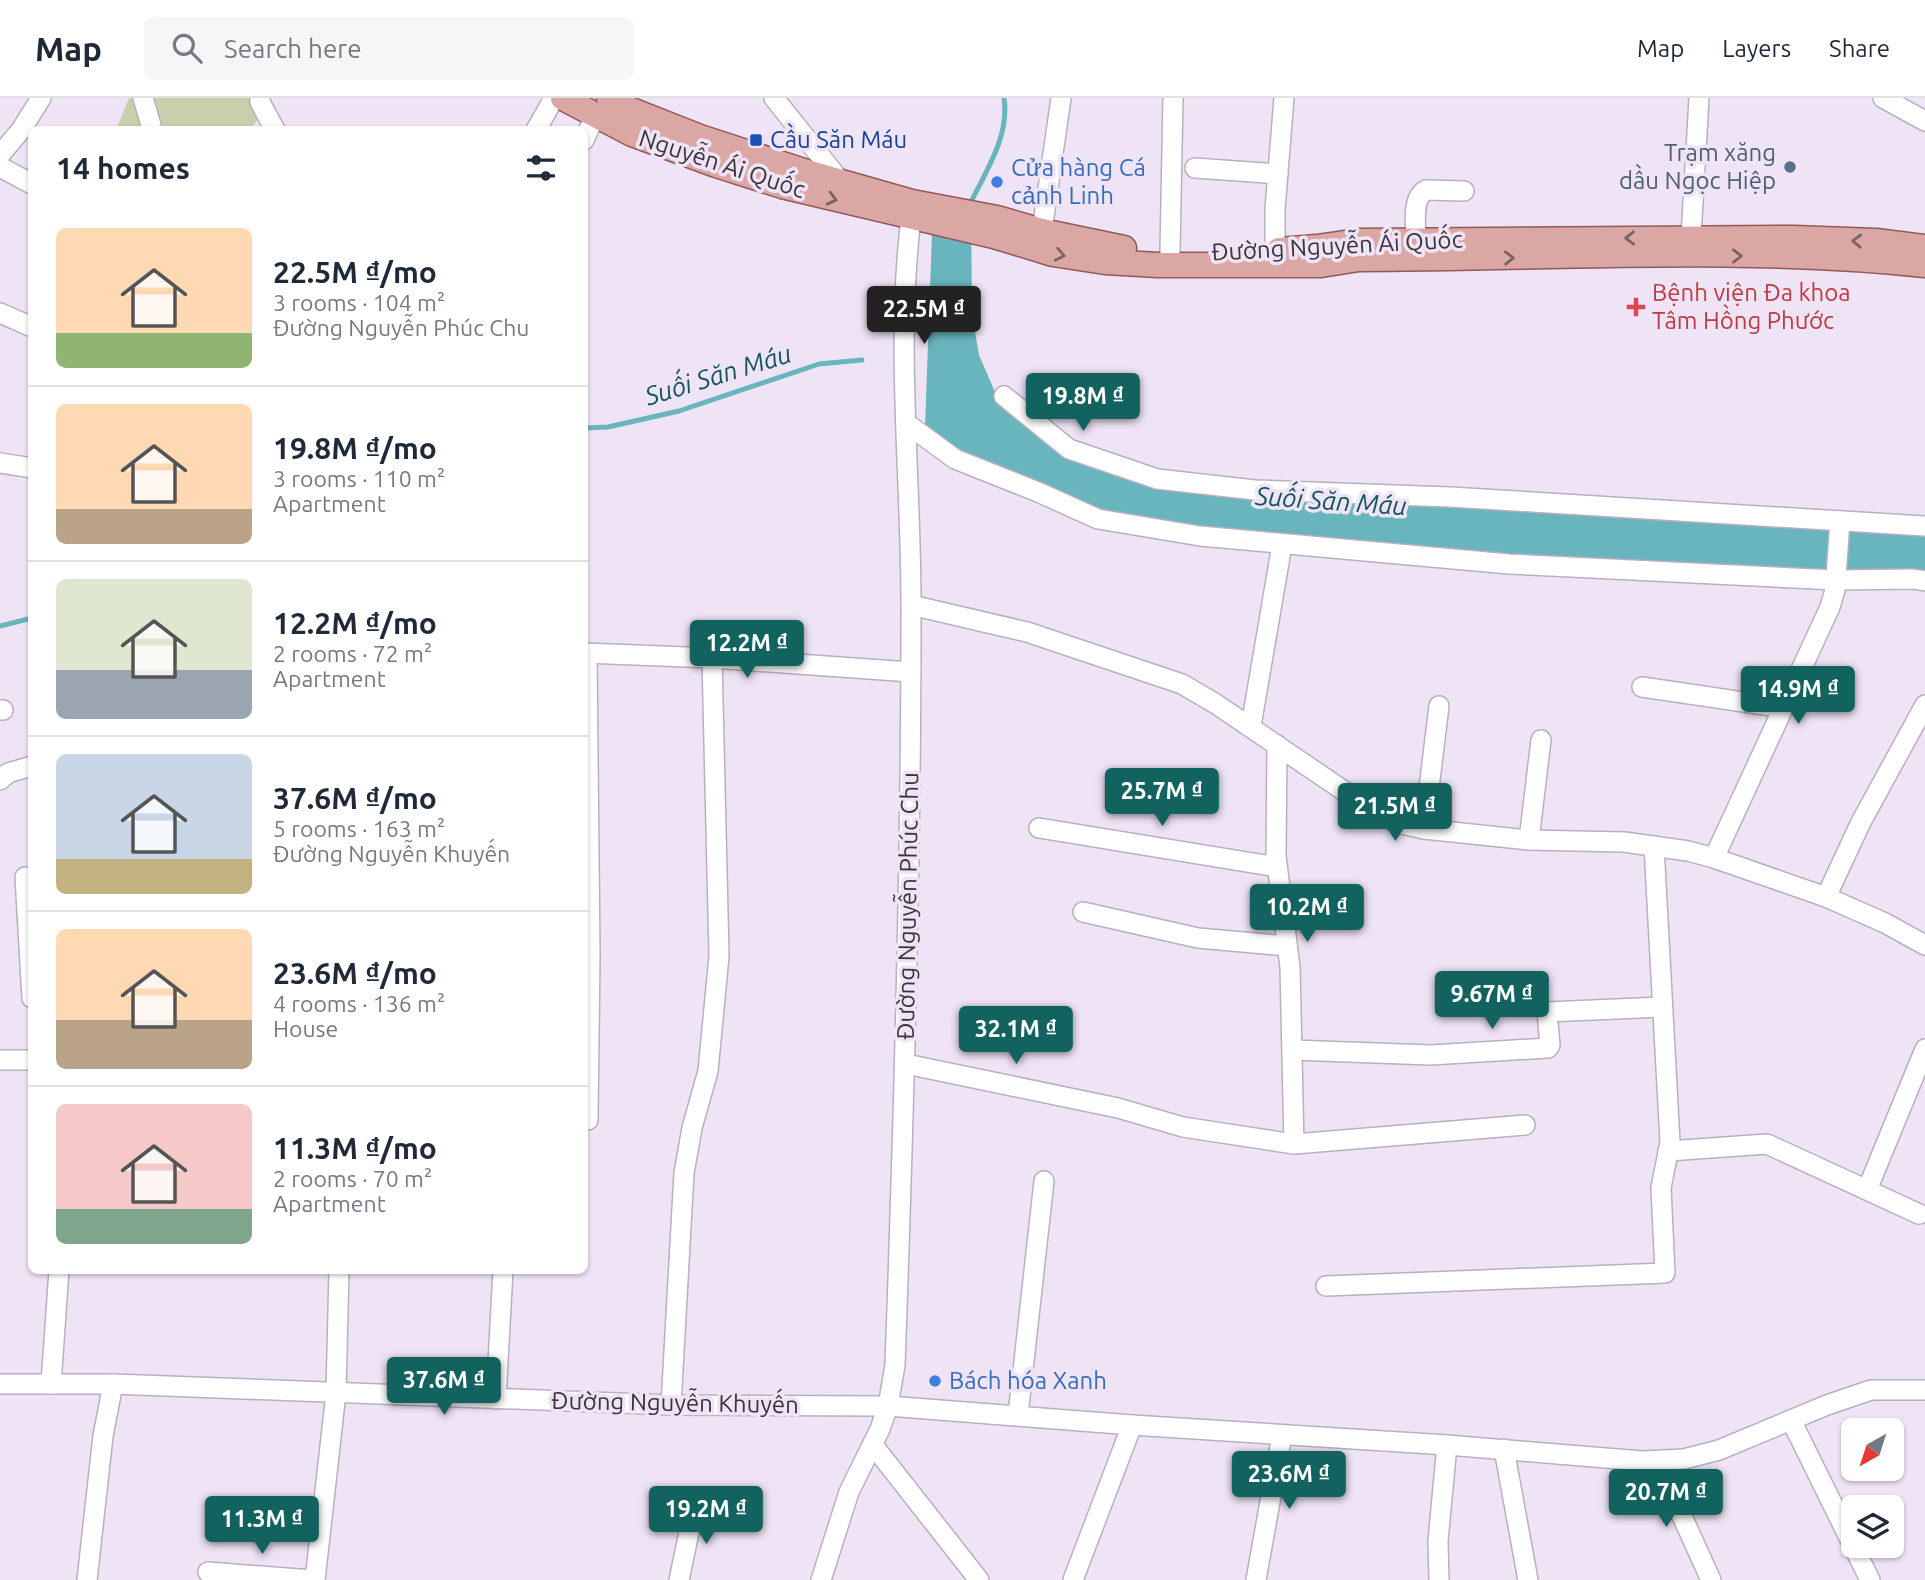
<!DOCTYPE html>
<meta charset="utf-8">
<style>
:root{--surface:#fff;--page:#f6f6f7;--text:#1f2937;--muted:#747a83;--line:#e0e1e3;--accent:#126260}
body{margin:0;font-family:Ubuntu,sans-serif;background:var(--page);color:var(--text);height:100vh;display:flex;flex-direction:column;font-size:26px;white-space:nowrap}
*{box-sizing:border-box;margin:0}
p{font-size:23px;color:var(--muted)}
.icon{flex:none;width:38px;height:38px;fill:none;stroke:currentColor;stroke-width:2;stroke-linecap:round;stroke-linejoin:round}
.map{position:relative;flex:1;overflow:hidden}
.drawer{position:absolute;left:28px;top:28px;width:560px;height:1148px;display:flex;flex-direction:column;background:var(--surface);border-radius:10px;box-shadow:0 2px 5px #0004}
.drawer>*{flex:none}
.needle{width:46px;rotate:219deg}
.buttons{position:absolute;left:1841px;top:1320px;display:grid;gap:14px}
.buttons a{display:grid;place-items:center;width:63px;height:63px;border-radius:10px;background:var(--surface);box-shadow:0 2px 5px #0004;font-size:35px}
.price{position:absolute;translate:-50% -60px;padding:0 16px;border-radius:7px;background:var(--accent);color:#fff;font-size:23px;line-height:46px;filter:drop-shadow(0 2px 4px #0008)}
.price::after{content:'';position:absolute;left:50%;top:42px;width:21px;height:16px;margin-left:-10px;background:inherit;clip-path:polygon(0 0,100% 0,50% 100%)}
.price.on{background:#222;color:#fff}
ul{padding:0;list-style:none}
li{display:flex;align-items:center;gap:21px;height:175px;padding:0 28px}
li+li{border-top:2px solid var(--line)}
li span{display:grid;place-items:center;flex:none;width:196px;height:140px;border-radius:10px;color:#555}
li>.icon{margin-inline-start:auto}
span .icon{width:84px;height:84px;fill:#fffc;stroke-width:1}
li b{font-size:30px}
h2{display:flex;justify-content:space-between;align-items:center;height:84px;padding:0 28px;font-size:30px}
header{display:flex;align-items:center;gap:42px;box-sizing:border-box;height:98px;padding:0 35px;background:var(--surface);border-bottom:2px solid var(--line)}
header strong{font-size:33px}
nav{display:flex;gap:38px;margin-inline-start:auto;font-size:24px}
.search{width:490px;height:63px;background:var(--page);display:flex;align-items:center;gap:18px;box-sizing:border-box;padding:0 24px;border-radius:10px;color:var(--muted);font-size:26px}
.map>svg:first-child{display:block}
.green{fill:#c9ceab}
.water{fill:#69b5bd}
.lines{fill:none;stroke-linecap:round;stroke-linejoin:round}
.stream{stroke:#69b5bd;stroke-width:5}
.minor-casing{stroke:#b9afbf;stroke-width:22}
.major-casing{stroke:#925958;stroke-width:27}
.minor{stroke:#fff;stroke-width:19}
.major{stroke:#daa7a4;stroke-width:24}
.oneway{stroke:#796365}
.transit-dot{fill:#1a4fb4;stroke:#efe4f5;stroke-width:2.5}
.service-dot{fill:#5c6f8a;stroke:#efe4f5;stroke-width:2.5}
.shop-dot{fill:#3f7fe0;stroke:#efe4f5;stroke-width:2.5}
.health-dot{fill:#e0444e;stroke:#efe4f5;stroke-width:2.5}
.labels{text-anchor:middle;stroke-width:7;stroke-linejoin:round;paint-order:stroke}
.transit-label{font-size:24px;fill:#164399;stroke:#efe4f5;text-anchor:start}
.service-label{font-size:24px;fill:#4e5e75;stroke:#efe4f5;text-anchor:end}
.street-label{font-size:24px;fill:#39353b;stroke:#efe4f5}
.shop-label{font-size:24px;fill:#366cbe;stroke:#efe4f5;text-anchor:start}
.health-label{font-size:24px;fill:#be3a42;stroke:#efe4f5;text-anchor:start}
.water-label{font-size:26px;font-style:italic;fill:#13555c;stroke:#efe4f5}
</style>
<header>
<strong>Map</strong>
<div class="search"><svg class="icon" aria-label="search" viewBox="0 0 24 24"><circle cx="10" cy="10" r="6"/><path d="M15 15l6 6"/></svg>Search here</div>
<nav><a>Map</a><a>Layers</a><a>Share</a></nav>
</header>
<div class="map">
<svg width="1925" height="1482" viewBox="0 0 1925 1482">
<rect width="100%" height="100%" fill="#efe4f5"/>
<!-- green -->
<path class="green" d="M129,0H254L261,18L250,31L116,32Z"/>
<!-- water -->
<path class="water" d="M971,103L972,216L979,257L998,301L1066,357L1332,400L1925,434V476L1843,475L1506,460L1282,440L1100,415L959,356L925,329L932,135Z"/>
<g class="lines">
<!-- stream -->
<g class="stream">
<path d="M969,108C985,74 1010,39 1004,0"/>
<path d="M584,330L608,329L679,313L819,266L862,262"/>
<path d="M0,528L32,520"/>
</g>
<defs>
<g id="minor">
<path d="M143,0L151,27"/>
<path d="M260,0V4L275,32"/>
<path d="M774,0L841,84"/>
<path d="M1883,0L1925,23"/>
<path d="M536,32L554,0"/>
<path d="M584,42L595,18"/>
<path d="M0,57L21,32L41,0"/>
<path d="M0,69L32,86"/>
<path d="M1195,70L1278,76"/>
<path d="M1042,133L1061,0"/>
<path d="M1691,139L1699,0"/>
<path d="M1416,143C1416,127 1411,100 1426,92L1464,93"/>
<path d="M1275,152V111L1284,0"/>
<path d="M1170,154L1173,0"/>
<path d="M0,215L32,229"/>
<path d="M1004,298L1069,351L1157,381L1255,392L1450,399L1925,428"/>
<path d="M906,325L955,361L1038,394L1098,421L1200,438L1509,466L1836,482L1913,481L1925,483"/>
<path d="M0,365L32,370"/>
<path d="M911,507L1027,534L1182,586L1216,606L1344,693L1397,725L1424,731L1529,742L1624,744L1688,753L1714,760L1826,799L1885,825L1925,847"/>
<path d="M584,555L712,560L911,574"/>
<path d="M587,555L590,858L588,1022"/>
<path d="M1642,589L1784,610"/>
<path d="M0,612H3"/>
<path d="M1251,628L1282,447"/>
<path d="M1277,647L1276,758L1290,869L1294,1046"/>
<path d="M0,682L8,675L32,668"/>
<path d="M1039,730L1277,769"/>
<path d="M1424,731L1439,608"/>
<path d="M1529,742L1541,642"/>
<path d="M1714,760L1830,509L1835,492L1840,423"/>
<path d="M25,779L32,900"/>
<path d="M1826,799L1861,724L1925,607"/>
<path d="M1083,814L1198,840L1287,848"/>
<path d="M1292,952L1431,957L1548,950L1550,947L1547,914L1662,909"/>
<path d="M0,962H32"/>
<path d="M906,966L1118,1010L1183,1029L1294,1046L1525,1027"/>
<path d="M1668,1053L1767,1046L1919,1116"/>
<path d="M1867,1092L1925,951"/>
<path d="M1326,1188L1665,1175L1661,1090L1670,1044L1654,748"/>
<path d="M0,1286H113L671,1307L888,1308L1132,1327L1447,1347L1642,1363L1684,1361L1719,1352L1827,1307L1871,1292H1925"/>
<path d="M51,1286L59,1172"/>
<path d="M496,1301L503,1172"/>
<path d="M671,1307L684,1075L692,1030L708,973L719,858L712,560"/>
<path d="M1018,1317L1044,1083"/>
<path d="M1791,1322L1870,1482"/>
<path d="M873,1347L979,1482"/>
<path d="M1504,1351L1528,1482"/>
<path d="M1657,1363L1711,1482"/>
<path d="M208,1474L313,1482"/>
<path d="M87,1482L103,1338L113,1286"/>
<path d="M315,1482L336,1295L339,1172"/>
<path d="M679,1482L695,1406"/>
<path d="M821,1482L849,1394L880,1331L888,1308L895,1267C904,1017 911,767 911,518C912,385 895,252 911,120"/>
<path d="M1073,1482L1132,1327"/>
<path d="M1256,1482L1282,1337"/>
<path d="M1439,1482L1438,1443L1447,1347"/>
</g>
<g id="major">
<path d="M563,0L632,36L716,67L782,88L994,138L1053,156L1105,164L1158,167H1321L1359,161C1547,161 1738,147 1925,167"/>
<path d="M609,0L629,11L700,39L810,75L912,104L997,120L1042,133L1124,150"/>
<path d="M1279,152L1317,149L1358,143L1794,140L1876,143L1925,149"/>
</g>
</defs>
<!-- minor casing -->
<use href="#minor" class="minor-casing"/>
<!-- major casing -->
<use href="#major" class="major-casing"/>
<!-- minor -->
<use href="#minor" class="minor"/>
<!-- major -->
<use href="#major" class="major"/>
</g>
<!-- one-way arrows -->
<defs><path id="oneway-chevron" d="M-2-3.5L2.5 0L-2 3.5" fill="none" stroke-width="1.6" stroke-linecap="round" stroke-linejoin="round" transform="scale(1.75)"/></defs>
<g class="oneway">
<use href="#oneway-chevron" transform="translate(832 101) rotate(14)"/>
<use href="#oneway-chevron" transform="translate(1630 140) rotate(179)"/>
<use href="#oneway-chevron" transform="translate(1857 143) rotate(-178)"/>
<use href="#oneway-chevron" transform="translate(1060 157) rotate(11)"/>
<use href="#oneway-chevron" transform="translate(1737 158)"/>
<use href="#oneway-chevron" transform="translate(1509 160) rotate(-1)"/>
</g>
<!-- markers -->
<rect class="transit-dot" x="749" y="35" width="14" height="14" rx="3.5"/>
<circle class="service-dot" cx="1790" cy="69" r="7"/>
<g class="shop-dot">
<circle cx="997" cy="84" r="7"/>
<circle cx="935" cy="1283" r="7"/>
</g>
<path class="health-dot" d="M1632.5 198.5h7v7h7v7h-7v7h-7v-7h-7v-7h7z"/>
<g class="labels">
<!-- transit labels -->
<g class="transit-label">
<text x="770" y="50">Cầu Săn Máu</text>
</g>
<!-- service labels -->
<g class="service-label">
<text x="1776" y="63">Trạm xăng<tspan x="1776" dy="28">dầu Ngọc Hiệp</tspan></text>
</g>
<!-- street labels -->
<g class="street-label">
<text transform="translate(722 66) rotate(18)" y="8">Nguyễn Ái Quốc</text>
<text transform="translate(1337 148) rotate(-3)" y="8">Đường Nguyễn Ái Quốc</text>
<text transform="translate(908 808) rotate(-89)" y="8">Đường Nguyễn Phúc Chu</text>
<text transform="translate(675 1305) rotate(1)" y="8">Đường Nguyễn Khuyến</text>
</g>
<!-- shop labels -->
<g class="shop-label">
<text x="1011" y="78">Cửa hàng Cá<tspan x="1011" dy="28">cảnh Linh</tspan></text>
<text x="949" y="1291">Bách hóa Xanh</text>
</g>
<!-- health labels -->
<g class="health-label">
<text x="1652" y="203">Bệnh viện Đa khoa<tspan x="1652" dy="28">Tâm Hồng Phước</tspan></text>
</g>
<!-- water labels -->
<g class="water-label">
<text transform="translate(718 277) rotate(-17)" y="9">Suối Săn Máu</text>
<text transform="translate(1331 403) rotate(4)" y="9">Suối Săn Máu</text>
</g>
</g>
</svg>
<div class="buttons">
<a><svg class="needle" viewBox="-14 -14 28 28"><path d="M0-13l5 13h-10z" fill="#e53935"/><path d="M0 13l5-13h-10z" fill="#747a83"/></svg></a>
<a><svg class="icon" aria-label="layers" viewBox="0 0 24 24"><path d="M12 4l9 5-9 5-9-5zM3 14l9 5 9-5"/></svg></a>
</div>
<b class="price on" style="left:924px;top:248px">22.5M ₫</b>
<b class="price" style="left:1083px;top:335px">19.8M ₫</b>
<b class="price" style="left:747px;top:582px">12.2M ₫</b>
<b class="price" style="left:1798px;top:628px">14.9M ₫</b>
<b class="price" style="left:1162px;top:730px">25.7M ₫</b>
<b class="price" style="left:1395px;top:745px">21.5M ₫</b>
<b class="price" style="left:1307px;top:846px">10.2M ₫</b>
<b class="price" style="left:1492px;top:933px">9.67M ₫</b>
<b class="price" style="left:1016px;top:968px">32.1M ₫</b>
<b class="price" style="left:444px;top:1319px">37.6M ₫</b>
<b class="price" style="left:1289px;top:1413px">23.6M ₫</b>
<b class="price" style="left:1666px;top:1431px">20.7M ₫</b>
<b class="price" style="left:706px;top:1448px">19.2M ₫</b>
<b class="price" style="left:262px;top:1458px">11.3M ₫</b>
<section class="drawer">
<h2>14 homes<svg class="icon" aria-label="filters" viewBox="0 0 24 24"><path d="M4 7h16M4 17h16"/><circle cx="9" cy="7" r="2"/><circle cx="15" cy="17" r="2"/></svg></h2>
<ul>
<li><span style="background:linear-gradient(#ffd9b3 75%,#8fb573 0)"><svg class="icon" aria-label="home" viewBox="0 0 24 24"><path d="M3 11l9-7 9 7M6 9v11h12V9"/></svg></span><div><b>22.5M ₫/mo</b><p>3 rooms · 104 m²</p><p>Đường Nguyễn Phúc Chu</p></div></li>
<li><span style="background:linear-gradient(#ffd9b3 75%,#b9a48a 0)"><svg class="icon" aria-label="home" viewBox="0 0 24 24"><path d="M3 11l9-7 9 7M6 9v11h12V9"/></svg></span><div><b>19.8M ₫/mo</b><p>3 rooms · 110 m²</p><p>Apartment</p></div></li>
<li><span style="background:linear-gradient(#dfe7d0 65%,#9aa5b1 0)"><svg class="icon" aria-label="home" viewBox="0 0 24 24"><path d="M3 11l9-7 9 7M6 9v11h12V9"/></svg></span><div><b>12.2M ₫/mo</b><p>2 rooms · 72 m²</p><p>Apartment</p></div></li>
<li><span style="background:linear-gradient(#c9d6e8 75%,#c2b280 0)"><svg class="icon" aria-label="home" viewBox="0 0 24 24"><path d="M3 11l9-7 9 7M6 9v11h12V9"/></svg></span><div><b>37.6M ₫/mo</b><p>5 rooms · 163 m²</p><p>Đường Nguyễn Khuyến</p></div></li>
<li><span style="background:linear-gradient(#ffd9b3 65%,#b9a48a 0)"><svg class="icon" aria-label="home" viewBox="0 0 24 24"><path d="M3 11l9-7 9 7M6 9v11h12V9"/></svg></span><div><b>23.6M ₫/mo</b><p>4 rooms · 136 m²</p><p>House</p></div></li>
<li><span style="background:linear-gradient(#f6c9c9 75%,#7fa58c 0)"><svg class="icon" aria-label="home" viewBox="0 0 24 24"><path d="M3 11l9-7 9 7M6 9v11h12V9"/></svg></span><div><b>11.3M ₫/mo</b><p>2 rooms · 70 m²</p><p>Apartment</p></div></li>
</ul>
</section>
</div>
